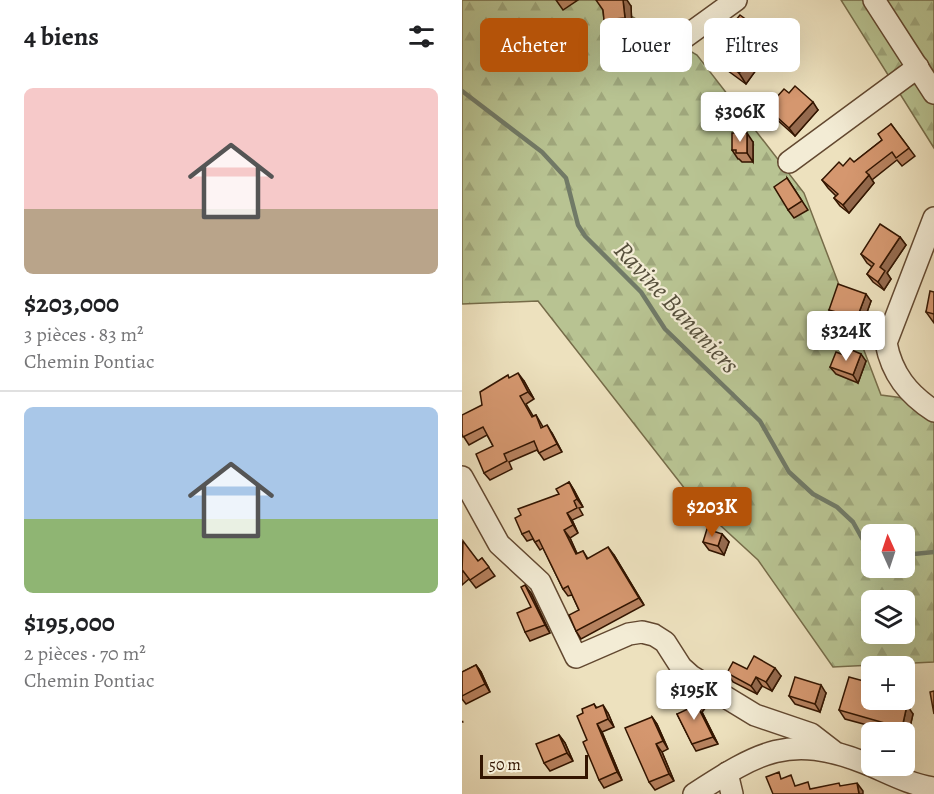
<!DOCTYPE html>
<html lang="fr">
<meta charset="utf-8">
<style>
:root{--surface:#fff;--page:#f6f6f6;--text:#202124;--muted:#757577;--line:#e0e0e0;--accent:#b45309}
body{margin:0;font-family:Alegreya,serif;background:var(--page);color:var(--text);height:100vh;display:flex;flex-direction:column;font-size:22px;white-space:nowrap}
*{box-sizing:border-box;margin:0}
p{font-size:20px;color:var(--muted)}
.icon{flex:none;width:33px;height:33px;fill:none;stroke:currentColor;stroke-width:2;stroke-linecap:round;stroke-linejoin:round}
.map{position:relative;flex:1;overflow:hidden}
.details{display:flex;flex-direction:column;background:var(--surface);width:462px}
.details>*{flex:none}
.banner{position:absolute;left:18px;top:18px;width:363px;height:54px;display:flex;gap:12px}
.needle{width:39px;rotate:357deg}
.controls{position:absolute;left:399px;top:524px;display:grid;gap:12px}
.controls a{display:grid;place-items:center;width:54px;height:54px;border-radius:9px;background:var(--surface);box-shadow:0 6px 24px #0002;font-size:30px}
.scale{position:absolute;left:18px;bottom:15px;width:108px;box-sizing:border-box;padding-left:6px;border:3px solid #331500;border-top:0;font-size:16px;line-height:21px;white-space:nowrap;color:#331500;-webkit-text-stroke:4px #f3ecd5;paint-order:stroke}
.price{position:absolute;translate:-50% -51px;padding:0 14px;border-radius:6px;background:#fff;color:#222;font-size:20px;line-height:39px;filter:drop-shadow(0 2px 3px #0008)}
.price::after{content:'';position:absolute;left:50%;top:36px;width:18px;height:14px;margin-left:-9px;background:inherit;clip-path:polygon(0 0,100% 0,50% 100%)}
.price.current{background:var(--accent);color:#fff}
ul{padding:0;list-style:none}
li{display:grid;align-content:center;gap:12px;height:318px;padding:0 24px}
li+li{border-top:2px solid var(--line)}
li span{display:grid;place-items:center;height:186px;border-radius:9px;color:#555}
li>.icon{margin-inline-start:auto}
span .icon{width:108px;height:108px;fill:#fffc;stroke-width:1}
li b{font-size:26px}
h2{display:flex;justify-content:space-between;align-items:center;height:72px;padding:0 24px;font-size:26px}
.pill{padding:0 21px;border-radius:9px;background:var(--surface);box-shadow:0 6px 24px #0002;font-size:21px;line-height:54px}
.pill.current{background:var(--accent);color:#fff}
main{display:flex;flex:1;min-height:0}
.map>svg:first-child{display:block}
.forest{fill:url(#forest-firs);stroke:#766c49;stroke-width:1.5;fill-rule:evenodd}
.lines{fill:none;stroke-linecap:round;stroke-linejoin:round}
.stream{stroke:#717a67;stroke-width:4.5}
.minor-casing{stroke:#624830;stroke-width:24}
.path{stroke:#331500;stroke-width:2;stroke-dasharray:1.5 3;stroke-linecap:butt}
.minor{stroke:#f3ecd5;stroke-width:21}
.wall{fill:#b7825f;stroke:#331500;stroke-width:1.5}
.shaded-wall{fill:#956a4e;stroke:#331500;stroke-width:1.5}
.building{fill:#d5976f;stroke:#331500;stroke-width:1.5}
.labels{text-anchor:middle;stroke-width:4.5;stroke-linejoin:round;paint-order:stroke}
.water-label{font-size:26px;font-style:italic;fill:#57503c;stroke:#f3ecd5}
</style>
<main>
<section class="details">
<h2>4 biens<svg class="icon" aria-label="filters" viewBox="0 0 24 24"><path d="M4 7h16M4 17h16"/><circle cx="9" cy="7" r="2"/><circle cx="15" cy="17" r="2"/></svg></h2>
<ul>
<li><span style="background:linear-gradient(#f6c9c9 65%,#b9a48a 0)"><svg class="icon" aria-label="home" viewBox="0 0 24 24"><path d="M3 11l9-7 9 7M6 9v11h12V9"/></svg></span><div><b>$203,000</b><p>3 pièces · 83 m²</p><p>Chemin Pontiac</p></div></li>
<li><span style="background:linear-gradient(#a9c7e8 60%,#8fb573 0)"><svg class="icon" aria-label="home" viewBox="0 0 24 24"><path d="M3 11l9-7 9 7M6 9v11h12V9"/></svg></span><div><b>$195,000</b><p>2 pièces · 70 m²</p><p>Chemin Pontiac</p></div></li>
</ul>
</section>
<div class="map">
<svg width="472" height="794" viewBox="0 0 472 794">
<defs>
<pattern id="forest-firs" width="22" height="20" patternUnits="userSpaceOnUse" patternTransform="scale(1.5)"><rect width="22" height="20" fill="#b8c392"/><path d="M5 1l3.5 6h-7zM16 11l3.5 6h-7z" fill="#9fa77c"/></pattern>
</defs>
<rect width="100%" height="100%" fill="#ede1be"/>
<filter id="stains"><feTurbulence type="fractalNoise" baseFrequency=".00333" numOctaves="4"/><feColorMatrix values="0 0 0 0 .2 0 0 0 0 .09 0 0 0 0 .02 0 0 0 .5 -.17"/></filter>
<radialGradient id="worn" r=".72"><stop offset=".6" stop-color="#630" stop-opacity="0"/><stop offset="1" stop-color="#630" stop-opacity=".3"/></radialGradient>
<!-- forest -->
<g class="forest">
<path d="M0,0H142L235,55L342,193L419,395L472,402V662L371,667L296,560L234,503L76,301L0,304ZM410,534H442V567H410ZM410,600H442V633H410Z"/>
<path d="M379,0H472V148Z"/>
</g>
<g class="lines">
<!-- stream -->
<g class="stream">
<path d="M0,91L80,152L104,178L116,225L123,236L179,292L203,329L298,421L327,472L351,494L375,507L391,522L401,540L410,548"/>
<path d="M442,555L472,552"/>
</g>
<defs>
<g id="minor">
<path d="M412,0L472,93"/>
<path d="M216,42L274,0"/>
<path d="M327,162L456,67"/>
<path d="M472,218L424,343C430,374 446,394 472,411"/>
<path d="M0,477L37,544L78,582L114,657L167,634L180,632L192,635L203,642L219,667L229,676L293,715L349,734L371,751"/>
<path d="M265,773L270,794"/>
<path d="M232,794C297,752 327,733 403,763C425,772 448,785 472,788"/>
</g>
</defs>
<!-- minor casing -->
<use href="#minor" class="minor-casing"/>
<!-- path -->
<path class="path" d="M0,722L3,721"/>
<!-- minor -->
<use href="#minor" class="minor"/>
</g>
<!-- wall -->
<g class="wall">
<path d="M94,0H116L101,10Z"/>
<path d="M169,6L170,29L150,31L142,20L141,10Z"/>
<path d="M304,34L312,45L284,84L258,65L251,53L259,41L258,39Z"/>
<path d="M327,93L356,110L333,136L311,116L305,108Z"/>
<path d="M429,124L453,156L440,166L435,160L410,180L412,183L387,213L378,206L372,198L374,196L366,188L360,180L381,166L392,162L420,140Z"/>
<path d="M291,142V162H280L277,159H276L270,150Z"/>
<path d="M325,178L346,210L332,218L326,210Z"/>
<path d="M438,237L444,245L425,273L429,279L422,290L411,282L405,274L410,267L405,263L399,254Z"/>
<path d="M472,292V323L464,312Z"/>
<path d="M409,301L400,326L372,318L367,310Z"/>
<path d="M382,355L404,361L396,383L374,374L368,367Z"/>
<path d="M62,381L72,399L64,404L71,416L74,415L81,427L90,433L100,452L82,460L75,450L47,462L50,469L28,480L22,473L31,446L25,435L7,445L0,434L20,405Z"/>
<path d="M107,482L112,490L121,507L117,508L121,515L110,520L116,533L108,538L115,554L121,551L126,559L152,555L182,605L119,639L114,631L117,610L110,595L106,596L101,589L81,548L78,550L71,539L65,541L60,534L59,515L97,494Z"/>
<path d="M260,534L267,542L262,555L247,550L241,542Z"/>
<path d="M0,542L16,561L20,558L33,576L14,588L7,579L0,585Z"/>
<path d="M69,593L88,633L68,641L63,632L69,607Z"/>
<path d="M14,665L19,672L28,692L4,704L0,699V672Z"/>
<path d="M285,669L319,676L310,691L300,686L295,694L271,682L265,673Z"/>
<path d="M409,683L410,699L451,714L446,736L442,735V732H431L383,719L377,710Z"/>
<path d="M210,688L215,700L203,704L200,700Z"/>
<path d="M364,693L358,712L333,704L327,696Z"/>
<path d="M132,704L134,707L146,713L152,727L140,732L160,780L142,788L137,780L121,713Z"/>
<path d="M244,707L240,712L256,744L234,751L230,744L215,714Z"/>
<path d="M190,717L195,724L206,749L200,752L212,781L193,790L187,782Z"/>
<path d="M97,735L103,743L111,761L88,771L82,763Z"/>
</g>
<!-- shaded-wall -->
<g class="shaded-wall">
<path d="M161,0H165L169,6L170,29L163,18Z"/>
<path d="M304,34L312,45L284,84L277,73Z"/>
<path d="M351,102L356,110L333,136L327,128Z"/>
<path d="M285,133L291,142V162L285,153Z"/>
<path d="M407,175L412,183L387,213L381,205Z"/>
<path d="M438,237L444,245L425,273L429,279L422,290L416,282L418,267Z"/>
<path d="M404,294L409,301L400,326L395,318Z"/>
<path d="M399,354L404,361L396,383L391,375Z"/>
<path d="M56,373L62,381L72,399L66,392Z"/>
<path d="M85,425L90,433L100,452L95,444Z"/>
<path d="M107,482L112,490L121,507L115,499Z"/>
<path d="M105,513L110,520L116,533L111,525Z"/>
<path d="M102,530L108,538L119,562L114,554Z"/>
<path d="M260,534L267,542L262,555L256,546Z"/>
<path d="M146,547L152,555L182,605L177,598Z"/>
<path d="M63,585L69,593L88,633L83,625Z"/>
<path d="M14,665L19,672L28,692L23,684Z"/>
<path d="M313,668L319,676L310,691L304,682Z"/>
<path d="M294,677L300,686L295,694L289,686Z"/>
<path d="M409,683L410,684V699L405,696Z"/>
<path d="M359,685L364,693L358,712L353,704Z"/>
<path d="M239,700L244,707L240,712L256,744L251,737L235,705Z"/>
<path d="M141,705L146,713L152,727L146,719Z"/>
<path d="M445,705L451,714L446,736L440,728Z"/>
<path d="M190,717L195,724L206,749L201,741Z"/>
<path d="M135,724L140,732L160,780L155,772Z"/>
<path d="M97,735L103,743L111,761L105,753Z"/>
<path d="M194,744L200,752L212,781L207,774Z"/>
<path d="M395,783L401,791V794H397Z"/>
</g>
<!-- building -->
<g class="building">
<path d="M134,0H161L163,18L142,20L141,10Z"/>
<path d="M278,15L304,34L277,73L251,53L260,41L258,39Z"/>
<path d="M333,86L351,102L327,128L305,108L322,89L327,93Z"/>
<path d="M429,124L447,148L434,158L430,152L404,172L407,175L381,205L372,198L376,194L360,180L377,162L381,166L388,158L392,162L420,140L416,134Z"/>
<path d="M270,133H285V153H274V150H270Z"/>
<path d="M325,178L340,201L326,210L312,187Z"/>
<path d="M418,224L438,237L418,267L423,271L416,282L405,274L412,264L399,254Z"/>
<path d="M376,284L404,294L395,318L367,310Z"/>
<path d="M468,291L472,292V314L464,312Z"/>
<path d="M385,348L399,354L391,375L368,367L374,352L382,355Z"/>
<path d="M56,373L66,392L58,396L70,417L74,415L79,428L85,425L95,444L77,453L72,441L42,454L45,461L22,473L14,454L31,446L21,427L1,437L0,434V415L20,405L18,392L46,375L47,378Z"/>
<path d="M107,482L115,499L112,501L115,508L105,513L111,525L102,530L114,554L121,551L125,559L146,547L177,598L114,631L107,615L117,610L106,586L101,589L77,540L73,542L67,531L60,534L53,518L59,515L56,509L97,494L94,489Z"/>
<path d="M245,529L260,534L256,546L241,542Z"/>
<path d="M1,541L16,561L20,558L27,567L8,580L1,571L0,572Z"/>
<path d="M63,585L83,625L63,632L55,613L69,607L59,587Z"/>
<path d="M292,656L313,668L304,682L294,677L289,686L265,673L271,662L285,669Z"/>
<path d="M14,665L23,684L0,696V672Z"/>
<path d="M333,677L359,685L353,704L327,696Z"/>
<path d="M387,677L409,683L405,696L410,697V699H419L445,705L440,728L377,710Z"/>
<path d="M207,683L212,695L200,700L196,688Z"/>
<path d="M472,691V714L468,692Z"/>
<path d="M229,693L239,700L235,705L251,737L230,744L215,714L226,709L223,703Z"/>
<path d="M132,704L134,708L141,705L146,719L135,724L155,772L137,780L121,742L125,740L115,716L121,713L120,709Z"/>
<path d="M190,717L201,741L194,744L207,774L187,782L163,728Z"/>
<path d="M97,735L105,753L82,763L74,744Z"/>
<path d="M317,772L319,779L329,775L333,786L346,782L348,789L377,783L378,786L395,783L397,794H311L304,777Z"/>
</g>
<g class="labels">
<!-- water labels -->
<g class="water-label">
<text transform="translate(215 307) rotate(47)" y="9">Ravine Bananiers</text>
</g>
</g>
<rect width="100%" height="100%" filter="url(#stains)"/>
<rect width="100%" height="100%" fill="url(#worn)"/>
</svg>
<div class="controls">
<a><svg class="needle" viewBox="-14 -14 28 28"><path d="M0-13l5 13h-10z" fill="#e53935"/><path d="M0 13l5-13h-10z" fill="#757577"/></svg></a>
<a><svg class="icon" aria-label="layers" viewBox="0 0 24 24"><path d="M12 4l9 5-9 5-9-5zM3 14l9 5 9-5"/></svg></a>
<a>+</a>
<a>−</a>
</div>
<div class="scale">50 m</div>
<b class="price" style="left:278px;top:143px">$306K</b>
<b class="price" style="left:384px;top:362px">$324K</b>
<b class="price current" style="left:250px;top:538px">$203K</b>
<b class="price" style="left:232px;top:721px">$195K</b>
<div class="banner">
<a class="pill current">Acheter</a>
<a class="pill">Louer</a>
<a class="pill">Filtres</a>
</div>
</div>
</main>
